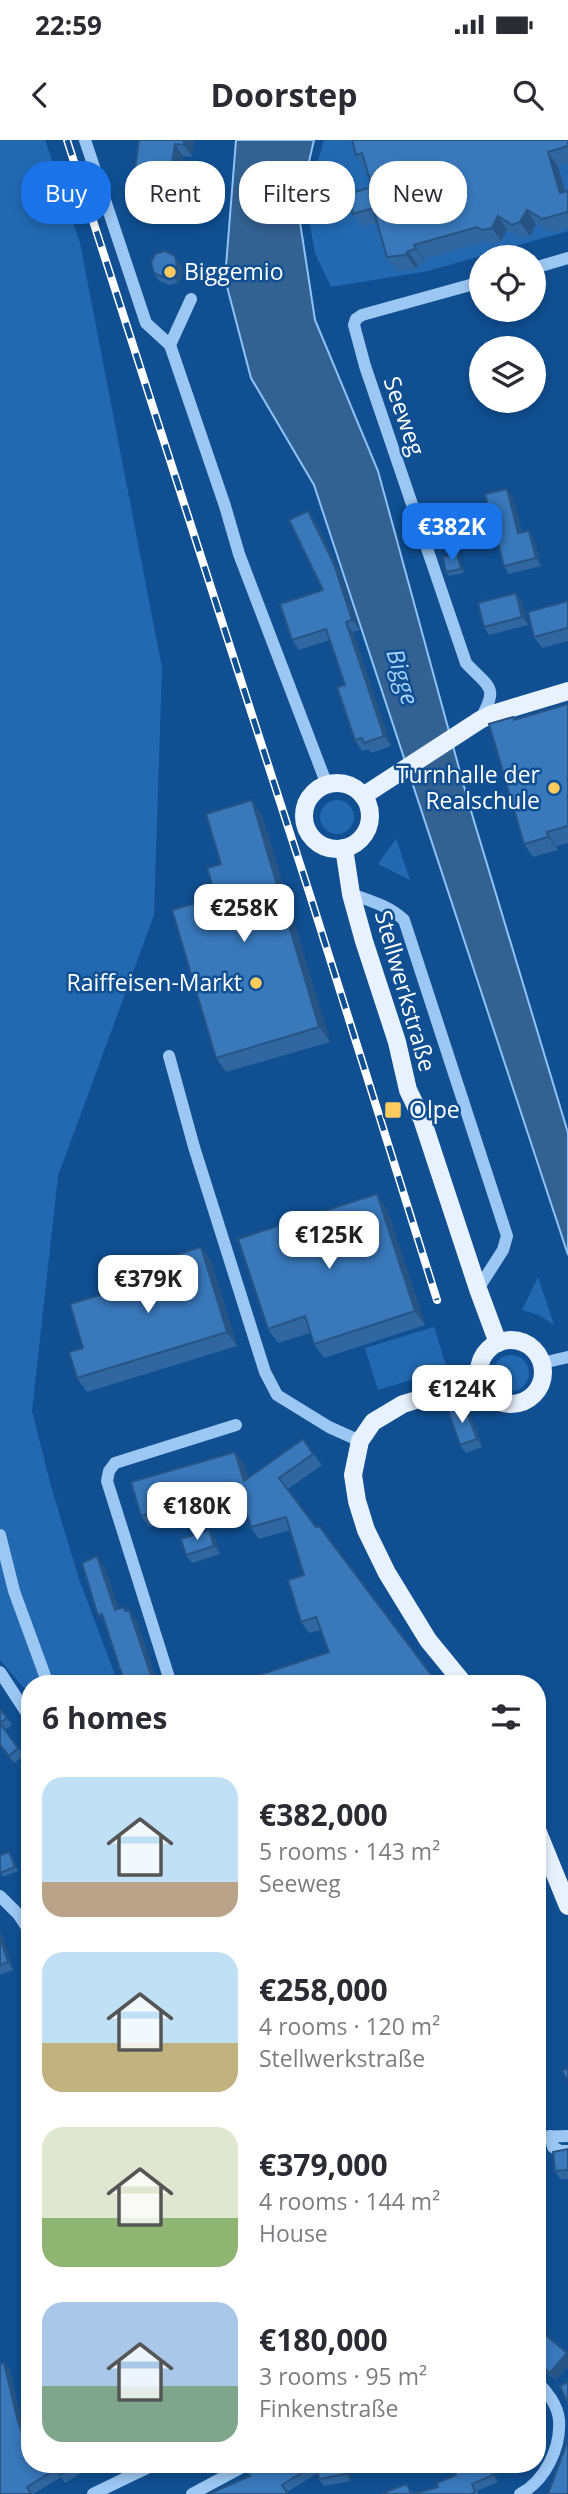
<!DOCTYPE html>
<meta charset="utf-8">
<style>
:root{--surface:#fff;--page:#f7f7f7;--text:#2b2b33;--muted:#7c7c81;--accent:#1a73e8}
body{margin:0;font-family:"Open Sans",sans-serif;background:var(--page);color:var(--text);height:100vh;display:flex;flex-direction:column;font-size:26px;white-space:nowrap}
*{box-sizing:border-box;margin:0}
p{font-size:23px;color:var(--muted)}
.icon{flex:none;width:38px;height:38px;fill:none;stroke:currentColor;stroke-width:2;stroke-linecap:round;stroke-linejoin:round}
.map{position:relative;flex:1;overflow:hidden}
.details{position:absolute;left:21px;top:1535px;width:525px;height:798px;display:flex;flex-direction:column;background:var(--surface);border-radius:28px;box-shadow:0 4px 10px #0003}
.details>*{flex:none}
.hud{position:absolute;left:21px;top:21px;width:527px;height:63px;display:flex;gap:14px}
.tools{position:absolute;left:469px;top:105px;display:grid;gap:14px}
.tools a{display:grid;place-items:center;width:77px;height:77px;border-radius:50%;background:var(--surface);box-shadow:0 4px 10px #0003;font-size:35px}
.price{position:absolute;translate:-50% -60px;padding:0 16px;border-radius:14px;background:#fff;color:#222;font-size:23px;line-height:46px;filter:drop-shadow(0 2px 4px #0008)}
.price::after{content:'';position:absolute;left:50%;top:42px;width:21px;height:16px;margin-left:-10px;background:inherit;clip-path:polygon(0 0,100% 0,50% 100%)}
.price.selected{background:var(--accent);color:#fff}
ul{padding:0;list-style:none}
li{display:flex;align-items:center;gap:21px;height:175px;padding:0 21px}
li span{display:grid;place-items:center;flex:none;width:196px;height:140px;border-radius:21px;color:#555}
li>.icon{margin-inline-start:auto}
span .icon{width:84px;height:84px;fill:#fffc;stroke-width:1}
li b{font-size:30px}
h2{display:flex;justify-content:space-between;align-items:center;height:84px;padding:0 21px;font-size:30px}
.tag{padding:0 24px;border-radius:28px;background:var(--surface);box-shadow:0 4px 10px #0003;font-size:24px;line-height:63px}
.tag.selected{background:var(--accent);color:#fff}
.status{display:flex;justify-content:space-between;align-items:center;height:49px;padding:0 35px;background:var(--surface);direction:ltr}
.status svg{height:19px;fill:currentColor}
header{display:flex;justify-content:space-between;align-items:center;height:91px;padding:0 21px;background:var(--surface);font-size:32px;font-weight:700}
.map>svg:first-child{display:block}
.green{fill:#2269b2}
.water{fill:#336192;stroke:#8ec3f7;stroke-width:2}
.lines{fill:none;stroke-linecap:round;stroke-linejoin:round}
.minor{stroke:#9cc7f3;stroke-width:12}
.major{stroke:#e8f2ff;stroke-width:18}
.rail-casing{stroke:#fff;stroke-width:8}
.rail{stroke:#104f92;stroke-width:5;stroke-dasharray:16;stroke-linecap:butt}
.wall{fill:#3167a1}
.shaded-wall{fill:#285483}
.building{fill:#3978bb;stroke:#285483;stroke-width:2}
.poi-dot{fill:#ffca5e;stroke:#104f92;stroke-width:2.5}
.labels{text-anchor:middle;stroke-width:5;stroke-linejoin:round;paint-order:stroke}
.poi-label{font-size:23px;fill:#fff;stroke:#104f92;text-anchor:start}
.street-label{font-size:23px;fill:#fff;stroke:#104f92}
.water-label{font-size:24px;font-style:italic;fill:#a8d1fa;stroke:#104f92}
</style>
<div class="status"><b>22:59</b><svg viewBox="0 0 49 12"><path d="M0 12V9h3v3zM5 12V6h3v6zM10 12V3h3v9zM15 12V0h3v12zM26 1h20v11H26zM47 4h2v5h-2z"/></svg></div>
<header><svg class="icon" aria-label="back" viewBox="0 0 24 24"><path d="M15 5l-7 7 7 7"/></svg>Doorstep<svg class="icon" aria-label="search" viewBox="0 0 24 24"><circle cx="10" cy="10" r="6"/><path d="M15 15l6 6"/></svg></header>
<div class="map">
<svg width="568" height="2354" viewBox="0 0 568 2354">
<rect width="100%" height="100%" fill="#104f92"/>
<!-- green -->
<g class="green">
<path d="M0,0H45L80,103L162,528L154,775L58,1036L32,1271L51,1346L79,1439L118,1543L30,1544V1555L0,1520Z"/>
<path d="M324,0H568V91L428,131L331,147L315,113L306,63Z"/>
<circle cx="337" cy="677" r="17"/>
<path d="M396,699L410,740L378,724Z"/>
<path d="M538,1137L554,1185L539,1175L522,1170Z"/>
<path d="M434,1187L447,1229L378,1250L365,1208Z"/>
<circle cx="511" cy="1233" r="18"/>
</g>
<!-- water -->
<path class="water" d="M236,0H314L298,69L315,180L378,331L468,661L568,993V1115L314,345L251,238L225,139Z"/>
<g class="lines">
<!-- minor -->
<g class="minor">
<path d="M85,0L146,183L170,205"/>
<path d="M534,128L568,118"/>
<path d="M191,159L170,205L225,366L239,414L327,645"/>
<path d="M480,580C499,546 490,549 466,523L365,226L354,185L356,179L362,175L481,142"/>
<path d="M351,754C371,761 389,766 404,780L507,1096L503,1110L478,1149"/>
<path d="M169,916L194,1007L265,1232L277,1255L329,1287L360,1301"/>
<path d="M542,1223L568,1217"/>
<path d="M0,1395L14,1451L48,1544"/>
<path d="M0,1532L30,1578"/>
<path d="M171,1544L107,1341L109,1331L115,1323L236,1285"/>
<path d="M0,1756L18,1774L30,1792"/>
<path d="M550,1996L553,2007L560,2011H568"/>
<path d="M537,1997L568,1996"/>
<path d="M93,2354L155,2324"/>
<path d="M192,2354L248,2324"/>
<path d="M520,2354C545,2341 561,2308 559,2280C558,2266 547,2251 537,2242"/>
</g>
<!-- major -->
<g class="major">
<circle cx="337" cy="676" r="33"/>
<path d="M363,656L480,580L492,574L568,551"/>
<path d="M344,708L351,754L364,801L397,902L408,950L422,979L478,1149L498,1203"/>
<circle cx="511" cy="1232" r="32"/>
<path d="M464,1544L428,1500L387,1433L366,1390L357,1361L353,1335L360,1301L373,1282L403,1264L480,1241"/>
<path d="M537,1690L568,1766"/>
</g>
<defs>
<path id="rail" d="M67,0L309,752L437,1160"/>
</defs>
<!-- rail casing -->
<use href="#rail" class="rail-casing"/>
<!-- rail -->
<use href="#rail" class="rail"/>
</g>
<!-- wall -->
<g class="wall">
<path d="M139,0H193L194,2L192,17L183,16L177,58L184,68L181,83L138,76L130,65Z"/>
<path d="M352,0H568V23L558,26L565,51H568V88L552,93L536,84L530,96L522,98L507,90L501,101L492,104L487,101L424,119L425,123L418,125L416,129L397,131L387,117L378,83L363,87L353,74L372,47L366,29L356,15Z"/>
<path d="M180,124L183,133L178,143L169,145L159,141L154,133Z"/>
<path d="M512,356L522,392L534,399L541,426L509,434L504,426Z"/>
<path d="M308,371L315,381L341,434L360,490L353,492L391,606L371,613L368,609L362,611L355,600L345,545L330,500L299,510L292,500L323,450Z"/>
<path d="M460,417L464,433L449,436L446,432Z"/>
<path d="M516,453L522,461L528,485L489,495L484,487Z"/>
<path d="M568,462V501L542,508L534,497Z"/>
<path d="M568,564V703L556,706L558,710L533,717L524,704L513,577L515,579Z"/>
<path d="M252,660L262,675L330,902L226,932L216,918V757L221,724Z"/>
<path d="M387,1069L425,1185L324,1218L314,1204L310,1193L278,1203L268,1189Z"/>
<path d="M201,1107L211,1121L237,1206L87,1252L77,1238L83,1208L153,1139Z"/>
<path d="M464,1265L470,1273L482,1307L466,1313L460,1305Z"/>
<path d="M303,1299L322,1325L288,1349L329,1512L321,1490L309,1493L301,1482L304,1435L290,1390L259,1399L251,1387L245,1368L204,1386L196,1373L149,1387L141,1376L235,1312L243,1323L248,1338Z"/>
<path d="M215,1398L220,1414L192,1423L186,1415Z"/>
<path d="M0,1569L12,1585L5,1590L24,1616L14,1623L0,1605Z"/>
<path d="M12,1716L18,1731L3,1737L0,1732Z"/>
<path d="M0,1792L2,1795L13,1830L0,1835Z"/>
<path d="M568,2009V2039H560L555,2031Z"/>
<path d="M537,2193L568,2214V2225L556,2240L537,2225Z"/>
<path d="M4,2223L10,2231L23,2290L30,2306V2324H97L65,2343L61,2337L33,2354H0Z"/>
<path d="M264,2324H348L351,2341L324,2346L319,2339L318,2333L287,2352L288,2354H209L250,2336Z"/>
<path d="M490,2324L498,2342L477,2351L478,2354H382L412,2351L414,2354L438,2347Z"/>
</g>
<!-- shaded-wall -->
<g class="shaded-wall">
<path d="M184,0H193L194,2L192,17L184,5Z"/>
<path d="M175,4L183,16L177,58L184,68L181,83L173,71L167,55Z"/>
<path d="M548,12L558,26L568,61L560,53Z"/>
<path d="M527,70L536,84L530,96L520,82Z"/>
<path d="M498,76L507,90L501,101L492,88Z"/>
<path d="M414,105L424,119L425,123L416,109Z"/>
<path d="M408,111L418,125L416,129L406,115Z"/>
<path d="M175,116L180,124L183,133L178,143L172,135Z"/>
<path d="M507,349L512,356L524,401L518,393Z"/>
<path d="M308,371L315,381L341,434L360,490L352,480Z"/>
<path d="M529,391L534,399L541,426L536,418Z"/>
<path d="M457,413L460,417L464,433L461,429Z"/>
<path d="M516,453L522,461L528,485L522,477Z"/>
<path d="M346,482L353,492L391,606L384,596Z"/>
<path d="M252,660L262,675L330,902L319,887Z"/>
<path d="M547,692L556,706L558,710L548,697Z"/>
<path d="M377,1054L387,1069L425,1185L415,1171Z"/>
<path d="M201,1107L211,1121L237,1206L227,1192Z"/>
<path d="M464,1265L470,1273L482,1307L477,1299Z"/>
<path d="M235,1312L243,1323L252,1352L244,1341Z"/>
<path d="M209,1390L215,1398L220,1414L214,1406Z"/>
<path d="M97,1416L105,1428L123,1481L115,1470Z"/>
<path d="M124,1467L132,1479L129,1470L137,1481L158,1544H154Z"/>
<path d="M0,1792L2,1795L13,1830L8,1822L0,1797Z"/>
<path d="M567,2213L568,2214V2225L556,2240L550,2233Z"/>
<path d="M4,2223L10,2231L23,2290L30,2306V2312L18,2282Z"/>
<path d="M345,2324H348L351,2341L346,2334Z"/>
<path d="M488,2324H490L498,2342L493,2335Z"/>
</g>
<!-- building -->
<g class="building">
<path d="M139,0H184V5L175,4L167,55L176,56L173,71L130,65Z"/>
<path d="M352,0H568V6L548,12L560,53L568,51V72L542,79L527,70L520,82L512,85L498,76L492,88L482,90L477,87L414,105L416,109L408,111L406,115L387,117L373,68L353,74L348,54L372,47L362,13L356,15Z"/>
<path d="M165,111L175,116L177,126L172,135L163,137L154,133L151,123L155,114Z"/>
<path d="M507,349L518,393L529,391L536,418L504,426L485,354Z"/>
<path d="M308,371L334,424L352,480L346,482L384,596L364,603L362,598L355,600L337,547L345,545L326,489L292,500L280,464L323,450L289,380Z"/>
<path d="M457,413L461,429L446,432L443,417Z"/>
<path d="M516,453L522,477L484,487L478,463Z"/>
<path d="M568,461V488L534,497L528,472Z"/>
<path d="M568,564V686L547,692L548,697L524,704L489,584L513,577L514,580Z"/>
<path d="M252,660L319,887L216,918L172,770L216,757L207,728L221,724L206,674Z"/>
<path d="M377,1054L415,1171L314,1204L305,1176L268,1189L238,1099Z"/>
<path d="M201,1107L227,1192L77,1238L69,1212L83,1208L70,1164L153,1139L149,1123Z"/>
<path d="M464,1265L477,1299L460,1305L448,1270Z"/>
<path d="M303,1299L313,1314L279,1338L316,1387L319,1386L438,1544H252L250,1538L329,1512L316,1477L301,1482L288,1440L304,1435L286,1377L251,1387L241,1355L196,1374L193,1361L141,1376L131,1342L235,1312L244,1341Z"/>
<path d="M209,1390L214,1406L186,1415L181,1399Z"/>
<path d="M97,1416L115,1470L124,1467L125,1471L129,1470L154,1544H125L102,1474L98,1476L82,1423Z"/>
<path d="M0,1569L7,1578L0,1583L18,1608L9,1616L0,1605Z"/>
<path d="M9,1712L15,1727L0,1733V1715Z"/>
<path d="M0,1797L8,1822L0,1825Z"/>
<path d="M30,1858V1875L24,1861Z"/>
<path d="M568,1928V1941L562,1931Z"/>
<path d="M568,2009V2030L555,2031L553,2012Z"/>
<path d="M542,2192L567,2213L550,2233L537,2222V2193L540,2195Z"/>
<path d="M4,2223L18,2282L30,2312V2324H78L60,2335L56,2329L27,2347L31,2354H0V2224Z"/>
<path d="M568,2242V2264L560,2246Z"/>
<path d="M568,2300V2354H548Z"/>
<path d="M264,2324H316L282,2345L288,2354H209L250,2336L248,2334Z"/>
<path d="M316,2324H345L346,2334L319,2339Z"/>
<path d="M463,2324H488L493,2335L472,2344L475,2352L471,2354H412L438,2347L437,2343L456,2335L454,2332L465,2328Z"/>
<path d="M407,2344L411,2354H382L388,2351Z"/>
</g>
<!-- markers -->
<g class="poi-dot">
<circle cx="170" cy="132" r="7"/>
<circle cx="554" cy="648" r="7"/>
<circle cx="256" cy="843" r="7"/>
<rect x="384" y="961" width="18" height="18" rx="3.5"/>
</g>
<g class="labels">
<!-- poi labels -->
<g class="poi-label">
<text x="184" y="140">Biggemio</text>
<text x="540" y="643" text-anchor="end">Turnhalle der<tspan x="540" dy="26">Realschule</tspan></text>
<text x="242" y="851" text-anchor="end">Raiffeisen-Markt</text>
<text x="409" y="978">Olpe</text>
</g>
<!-- street labels -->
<g class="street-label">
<text transform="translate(404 276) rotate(71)" y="8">Seeweg</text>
<text transform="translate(405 851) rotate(74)" y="8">Stellwerkstraße</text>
</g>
<!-- water labels -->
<g class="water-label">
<text transform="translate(402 537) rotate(73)" y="8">Bigge</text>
</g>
</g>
</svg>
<div class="tools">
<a><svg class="icon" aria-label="locate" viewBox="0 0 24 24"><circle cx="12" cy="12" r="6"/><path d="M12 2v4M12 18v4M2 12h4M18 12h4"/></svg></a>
<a><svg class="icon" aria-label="layers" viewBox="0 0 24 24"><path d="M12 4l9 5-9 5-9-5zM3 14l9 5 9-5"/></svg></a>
</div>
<b class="price selected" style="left:452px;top:423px">€382K</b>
<b class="price" style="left:244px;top:804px">€258K</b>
<b class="price" style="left:329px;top:1131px">€125K</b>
<b class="price" style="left:148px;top:1175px">€379K</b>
<b class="price" style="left:462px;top:1285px">€124K</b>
<b class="price" style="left:197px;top:1402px">€180K</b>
<div class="hud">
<a class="tag selected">Buy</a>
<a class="tag">Rent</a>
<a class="tag">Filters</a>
<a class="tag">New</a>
</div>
<section class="details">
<h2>6 homes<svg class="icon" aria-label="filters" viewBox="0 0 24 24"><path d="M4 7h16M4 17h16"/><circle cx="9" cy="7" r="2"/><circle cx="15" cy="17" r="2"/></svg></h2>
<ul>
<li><span style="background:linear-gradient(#bfe0f5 75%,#b9a48a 0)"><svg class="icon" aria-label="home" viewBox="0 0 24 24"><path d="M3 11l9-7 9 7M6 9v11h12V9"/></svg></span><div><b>€382,000</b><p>5 rooms · 143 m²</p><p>Seeweg</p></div></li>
<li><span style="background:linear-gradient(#bfe0f5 65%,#c2b280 0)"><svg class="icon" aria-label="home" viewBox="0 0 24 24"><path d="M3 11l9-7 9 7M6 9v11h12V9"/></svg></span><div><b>€258,000</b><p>4 rooms · 120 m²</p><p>Stellwerkstraße</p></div></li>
<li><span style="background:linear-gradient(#dfe7d0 65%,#8fb573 0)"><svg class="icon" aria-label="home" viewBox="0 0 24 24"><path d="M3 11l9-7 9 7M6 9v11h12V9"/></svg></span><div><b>€379,000</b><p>4 rooms · 144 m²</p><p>House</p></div></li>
<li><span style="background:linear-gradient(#a9c7e8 60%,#7fa58c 0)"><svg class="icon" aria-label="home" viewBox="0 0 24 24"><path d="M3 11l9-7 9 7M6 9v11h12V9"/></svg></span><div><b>€180,000</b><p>3 rooms · 95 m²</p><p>Finkenstraße</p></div></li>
</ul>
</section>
</div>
